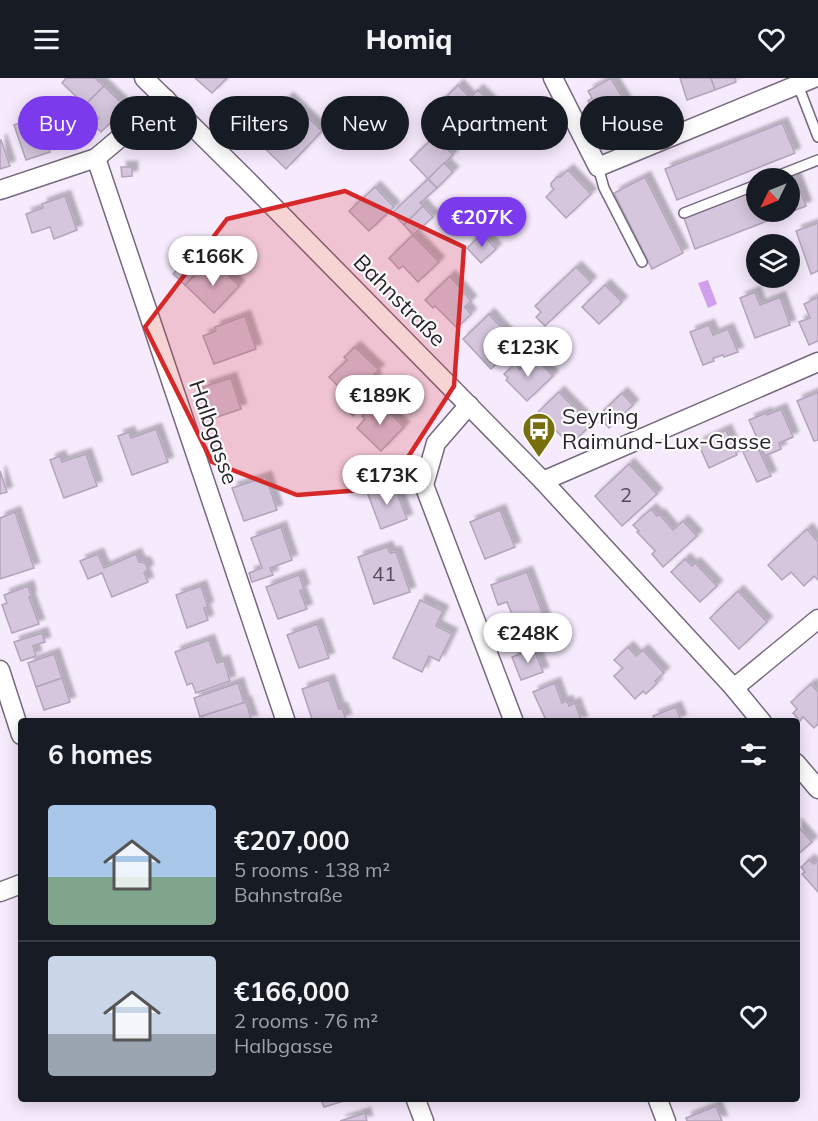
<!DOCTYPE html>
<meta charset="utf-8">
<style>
:root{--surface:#171b24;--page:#242831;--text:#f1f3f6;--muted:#9ea1a6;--line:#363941;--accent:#7c3aed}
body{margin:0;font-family:Mulish,sans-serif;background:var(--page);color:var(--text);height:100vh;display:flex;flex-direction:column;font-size:22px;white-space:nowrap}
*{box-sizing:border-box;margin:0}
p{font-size:20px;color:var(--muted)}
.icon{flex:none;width:33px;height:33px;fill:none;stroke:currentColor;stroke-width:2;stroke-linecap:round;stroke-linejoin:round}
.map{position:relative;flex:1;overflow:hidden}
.sheet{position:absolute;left:18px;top:640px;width:782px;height:384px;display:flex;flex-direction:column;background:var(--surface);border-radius:6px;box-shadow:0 3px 15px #0003}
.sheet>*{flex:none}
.top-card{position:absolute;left:18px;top:18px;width:783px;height:54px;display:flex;gap:12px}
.needle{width:39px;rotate:227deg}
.controls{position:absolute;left:746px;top:90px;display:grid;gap:12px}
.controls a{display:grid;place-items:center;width:54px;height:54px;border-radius:50%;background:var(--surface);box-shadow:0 3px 15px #0003;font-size:30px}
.price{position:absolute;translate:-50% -51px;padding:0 14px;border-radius:21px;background:#fff;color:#222;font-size:20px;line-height:39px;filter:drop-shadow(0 2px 3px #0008)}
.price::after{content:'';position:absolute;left:50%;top:36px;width:18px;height:14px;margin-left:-9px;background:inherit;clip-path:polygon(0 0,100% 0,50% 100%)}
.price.on{background:var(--accent);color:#fff}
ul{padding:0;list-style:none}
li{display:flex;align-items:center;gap:18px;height:150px;padding:0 30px}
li+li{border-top:2px solid var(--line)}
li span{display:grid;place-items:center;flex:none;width:168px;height:120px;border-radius:6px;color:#555}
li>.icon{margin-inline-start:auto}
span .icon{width:72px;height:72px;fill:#fffc;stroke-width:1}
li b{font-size:26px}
h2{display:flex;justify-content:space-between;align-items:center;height:72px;padding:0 30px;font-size:26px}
.tag{padding:0 21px;border-radius:27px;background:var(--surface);box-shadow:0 3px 15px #0003;font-size:21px;line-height:54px}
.tag.on{background:var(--accent);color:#fff}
header{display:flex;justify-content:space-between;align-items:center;height:78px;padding:0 30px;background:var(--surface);font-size:27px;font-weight:800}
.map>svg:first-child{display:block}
.water{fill:#d29fec}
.building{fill:#d5c6dd;stroke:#b2a4ba;stroke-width:1.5;filter:url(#shadow)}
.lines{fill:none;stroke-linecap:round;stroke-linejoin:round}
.service-casing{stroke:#76687d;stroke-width:12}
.minor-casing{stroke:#76687d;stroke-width:21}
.service{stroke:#fff;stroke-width:9}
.minor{stroke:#fff;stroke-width:18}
.marked{fill:#d62828;fill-opacity:0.2;stroke:#d62828;stroke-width:4.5;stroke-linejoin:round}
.labels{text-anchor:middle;stroke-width:4.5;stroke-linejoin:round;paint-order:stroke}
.number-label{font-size:20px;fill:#534b58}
.street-label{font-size:22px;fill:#28222b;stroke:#fcfcfc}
.poi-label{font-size:22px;fill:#28222b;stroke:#fcfcfc;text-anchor:start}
</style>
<header><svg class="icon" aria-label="menu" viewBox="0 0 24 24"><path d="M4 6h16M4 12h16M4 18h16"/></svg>Homiq<svg class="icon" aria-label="heart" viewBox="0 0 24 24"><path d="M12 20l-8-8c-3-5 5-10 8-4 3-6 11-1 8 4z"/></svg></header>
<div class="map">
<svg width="818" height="1043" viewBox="0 0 818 1043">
<defs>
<filter id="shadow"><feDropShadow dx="5.5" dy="-5.5" stdDeviation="1.5" flood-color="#0004"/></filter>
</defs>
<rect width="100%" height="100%" fill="#f6eafd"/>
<!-- water -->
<path class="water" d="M708,202L717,226L708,230L698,205Z"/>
<!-- building -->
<g class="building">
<path d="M66,0H95L104,8L85,27L62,5Z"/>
<path d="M195,0H227L212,15Z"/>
<path d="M611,0L624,22L597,37L588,23L592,20L588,13Z"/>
<path d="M680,0H711L715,12L687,22Z"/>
<path d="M711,0H735L736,4L715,12Z"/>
<path d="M458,7L470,20L478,12L494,28L487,35L497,46L476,67L437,28Z"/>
<path d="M104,8L126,29L101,54L94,47L99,40L85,27Z"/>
<path d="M288,20L322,53L286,91L252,58Z"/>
<path d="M624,22L635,39L609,54L603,44L601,45L597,37Z"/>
<path d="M25,43L28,52L40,48L44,57L47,58L49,62L47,65L50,74L26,82L14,47Z"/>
<path d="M782,45L795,75L677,122L665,91Z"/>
<path d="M435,58L453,77L428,101L410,82Z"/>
<path d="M1,62L10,88L0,91V63Z"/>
<path d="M444,85L453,94L437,110L428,101Z"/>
<path d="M121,89H132V98L122,99Z"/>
<path d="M568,92L591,116L566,140L546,119L554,111L551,108V105L557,99H560Z"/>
<path d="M794,97L806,128L695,171L684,140L756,112V134H789V100H786Z"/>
<path d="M645,99L683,175L652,191L614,115Z"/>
<path d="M428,101L437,110L420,125L423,128L404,147L392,135Z"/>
<path d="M375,109L394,129L369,153L349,133Z"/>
<path d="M65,118L77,152L54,161L50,149L32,155L26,136L43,130L42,126Z"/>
<path d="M423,128L433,139L413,157L404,147Z"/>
<path d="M818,145V193L811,196L796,153Z"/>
<path d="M482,156L496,171L481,185L467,170Z"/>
<path d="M413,157L439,184L418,204L403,188L399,191L389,180Z"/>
<path d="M189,179L201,191L185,207L173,196Z"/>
<path d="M216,185L239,208L214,235L185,207L201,191L205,196Z"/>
<path d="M576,189L591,204L545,248L536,239L541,234L535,228Z"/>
<path d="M450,198L471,223L465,229L471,236L457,250L435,228L433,230L425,222Z"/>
<path d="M605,207L622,224L599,246L582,229Z"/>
<path d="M755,214L760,227L780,219L790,247L755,260L740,220Z"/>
<path d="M818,219V263L809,267L799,244L810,240L804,226Z"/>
<path d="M489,236L517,267L491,291L463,261Z"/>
<path d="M245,238L256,271L214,286L203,258L216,253L215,249Z"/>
<path d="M709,247L713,257L728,251L738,274L724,279L723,277L713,280L714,283L703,287L690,254Z"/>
<path d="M355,269L379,292L373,297L376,300L367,309L375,317L353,338L342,327L349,319L329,299L347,282L344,279Z"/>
<path d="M534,279L553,298L527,323L506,302L508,300L504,296L515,286L520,292Z"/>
<path d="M231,300L241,331L214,340L203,309Z"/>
<path d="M559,314L591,347L570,367L538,334Z"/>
<path d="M818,314V362L814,363L797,323Z"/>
<path d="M622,315L633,327L609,350L598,338Z"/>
<path d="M376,322L404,349L381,373L357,350L365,341L362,338Z"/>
<path d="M781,331L793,359L779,365L781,371L765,378L749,342L766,335L767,337Z"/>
<path d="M156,351L168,384L132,397L118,358L129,354L131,360Z"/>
<path d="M726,352L737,377L709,390L698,365Z"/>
<path d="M757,368L771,398L757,404L743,374Z"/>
<path d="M86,376L97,408L64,420L50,382L60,378L62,384Z"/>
<path d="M629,386L657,416L622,448L595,418Z"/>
<path d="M0,393L7,414L0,416Z"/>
<path d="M266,399L277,432L244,443L232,410Z"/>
<path d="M393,404L407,441L381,451L367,414Z"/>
<path d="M651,431L657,438L659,436L673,452L683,443L697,458L663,489L652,476L655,473L637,454L639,453L633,447Z"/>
<path d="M500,432L515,469L485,481L470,444Z"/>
<path d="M15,434L34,490L0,501V440Z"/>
<path d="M281,449L292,482L270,490L273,497L252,504L249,495L262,490L251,460Z"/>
<path d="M807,451L818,464V502L814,498L804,508L791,494L782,502L768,487Z"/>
<path d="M387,469L390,475L396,474L410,514L374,526L358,479Z"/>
<path d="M98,476L104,490L136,476L139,484L145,485L148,491L144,495L148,504L112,519L102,495L88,501L80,483Z"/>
<path d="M685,481L692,488L695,485L717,508L700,524L671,494Z"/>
<path d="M527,494L545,542L540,543L543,551L521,559L507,524L498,527L491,507Z"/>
<path d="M299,497L304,511L300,513L307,531L278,541L266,509Z"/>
<path d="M28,508L31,518L29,519L39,546L12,555L2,527L7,525L4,517Z"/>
<path d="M201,508L208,529L204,530L208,542L187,550L176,517Z"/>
<path d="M738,513L767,544L739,571L710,540Z"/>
<path d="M420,522L443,533L436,548L452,556L439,583L429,578L422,594L393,580Z"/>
<path d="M317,546L329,580L299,590L287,557Z"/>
<path d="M42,555L45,564L33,568L36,578L21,583L14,564Z"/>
<path d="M209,562L217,585L224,583L230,603L196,615L192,605L187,607L175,574Z"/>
<path d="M628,569L636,578L643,572L664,595L655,603L657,605L646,616L643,613L635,621L614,598L623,590L614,582Z"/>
<path d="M534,571L543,594L521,602L512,579Z"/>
<path d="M54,576L62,600L36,609L28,585Z"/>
<path d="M62,600L70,624L44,632L36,609Z"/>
<path d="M329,602L339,631L342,630L346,641L338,644H313L302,611Z"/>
<path d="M238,605L244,625L200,639L194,620Z"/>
<path d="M555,605L562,625L567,623L569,628L575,625L582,644H541V642L545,640L533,614Z"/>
<path d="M811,606L818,614V646L814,650L803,639L800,643L793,635L797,631L791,624Z"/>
<path d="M246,624L252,643L204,644L202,638Z"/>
<path d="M676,629L681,642L676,644H655L653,638Z"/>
<path d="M796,746L812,764L796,778Z"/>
<path d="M809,782L814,786L818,782V814L802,796L805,794L801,789Z"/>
<path d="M321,1022H347L324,1029Z"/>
<path d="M716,1028L722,1043H687L686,1040Z"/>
<path d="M365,1035L367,1043H340Z"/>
</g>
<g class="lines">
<defs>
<g id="service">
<path d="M798,7L818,59"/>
<path d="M598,89L604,110L642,184"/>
<path d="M772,100L818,82"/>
<path d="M684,135L756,107"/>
</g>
<g id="minor">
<path d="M144,0L247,102L543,403L734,610L762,644"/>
<path d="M553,0L598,89L814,0"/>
<path d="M96,80L286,644"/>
<path d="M0,112L96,80L166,21"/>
<path d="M469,327L436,365L424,407L514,644"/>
<path d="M543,403L818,284"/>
<path d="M0,592L21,657"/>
<path d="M734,610L818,541"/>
<path d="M796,685L818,711"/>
<path d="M0,814L21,806"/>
<path d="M416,1022L424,1043"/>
<path d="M658,1022L666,1043"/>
</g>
</defs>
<!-- service casing -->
<use href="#service" class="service-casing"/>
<!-- minor casing -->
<use href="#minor" class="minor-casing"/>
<!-- service -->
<use href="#service" class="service"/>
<!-- minor -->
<use href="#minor" class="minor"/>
</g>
<!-- marked area -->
<path class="marked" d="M345,113L464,169L454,308L388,410L297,417L212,384L145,249L227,141Z"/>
<!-- icons -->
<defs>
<symbol id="bus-pin" viewBox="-11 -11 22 30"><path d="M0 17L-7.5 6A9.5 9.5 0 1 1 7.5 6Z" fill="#776e0d" stroke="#fcfcfc"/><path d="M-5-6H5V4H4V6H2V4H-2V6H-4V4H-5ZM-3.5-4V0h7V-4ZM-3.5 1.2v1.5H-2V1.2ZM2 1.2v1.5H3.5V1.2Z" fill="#fff"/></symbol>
</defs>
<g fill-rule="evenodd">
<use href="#bus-pin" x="520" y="332" width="38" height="52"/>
</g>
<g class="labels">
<!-- number labels -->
<g class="number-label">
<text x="626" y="424">2</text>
<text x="384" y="503">41</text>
</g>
<!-- street labels -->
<g class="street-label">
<text transform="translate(400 222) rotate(45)" y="8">Bahnstraße</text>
<text transform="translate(214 354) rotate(71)" y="8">Halbgasse</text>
</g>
<!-- poi labels -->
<g class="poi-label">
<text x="562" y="346">Seyring<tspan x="562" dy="25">Raimund-Lux-Gasse</tspan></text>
</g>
</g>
</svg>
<div class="controls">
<a><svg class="needle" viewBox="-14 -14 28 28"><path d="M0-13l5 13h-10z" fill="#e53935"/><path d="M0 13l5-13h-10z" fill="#9ea1a6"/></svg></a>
<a><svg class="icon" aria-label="layers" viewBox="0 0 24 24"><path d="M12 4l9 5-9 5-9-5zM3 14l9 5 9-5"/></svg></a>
</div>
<b class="price on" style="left:482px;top:170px">€207K</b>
<b class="price" style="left:213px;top:209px">€166K</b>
<b class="price" style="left:528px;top:300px">€123K</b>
<b class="price" style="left:380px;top:348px">€189K</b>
<b class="price" style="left:387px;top:428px">€173K</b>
<b class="price" style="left:528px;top:586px">€248K</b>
<div class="top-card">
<a class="tag on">Buy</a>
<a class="tag">Rent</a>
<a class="tag">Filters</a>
<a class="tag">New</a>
<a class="tag">Apartment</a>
<a class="tag">House</a>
</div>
<section class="sheet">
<h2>6 homes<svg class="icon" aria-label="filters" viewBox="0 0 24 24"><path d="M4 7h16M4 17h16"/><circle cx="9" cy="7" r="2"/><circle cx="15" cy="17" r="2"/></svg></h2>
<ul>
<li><span style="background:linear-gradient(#a9c7e8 60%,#7fa58c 0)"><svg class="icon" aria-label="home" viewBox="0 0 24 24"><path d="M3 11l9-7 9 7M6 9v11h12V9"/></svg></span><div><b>€207,000</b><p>5 rooms · 138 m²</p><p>Bahnstraße</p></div><svg class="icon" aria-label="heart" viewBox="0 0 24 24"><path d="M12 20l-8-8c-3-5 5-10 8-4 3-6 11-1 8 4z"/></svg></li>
<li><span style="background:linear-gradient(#c9d6e8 65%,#9aa5b1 0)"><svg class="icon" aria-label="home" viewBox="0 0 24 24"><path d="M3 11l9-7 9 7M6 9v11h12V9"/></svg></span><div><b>€166,000</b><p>2 rooms · 76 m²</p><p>Halbgasse</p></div><svg class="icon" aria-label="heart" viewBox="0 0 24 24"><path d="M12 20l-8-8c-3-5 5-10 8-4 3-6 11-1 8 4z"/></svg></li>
</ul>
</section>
</div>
